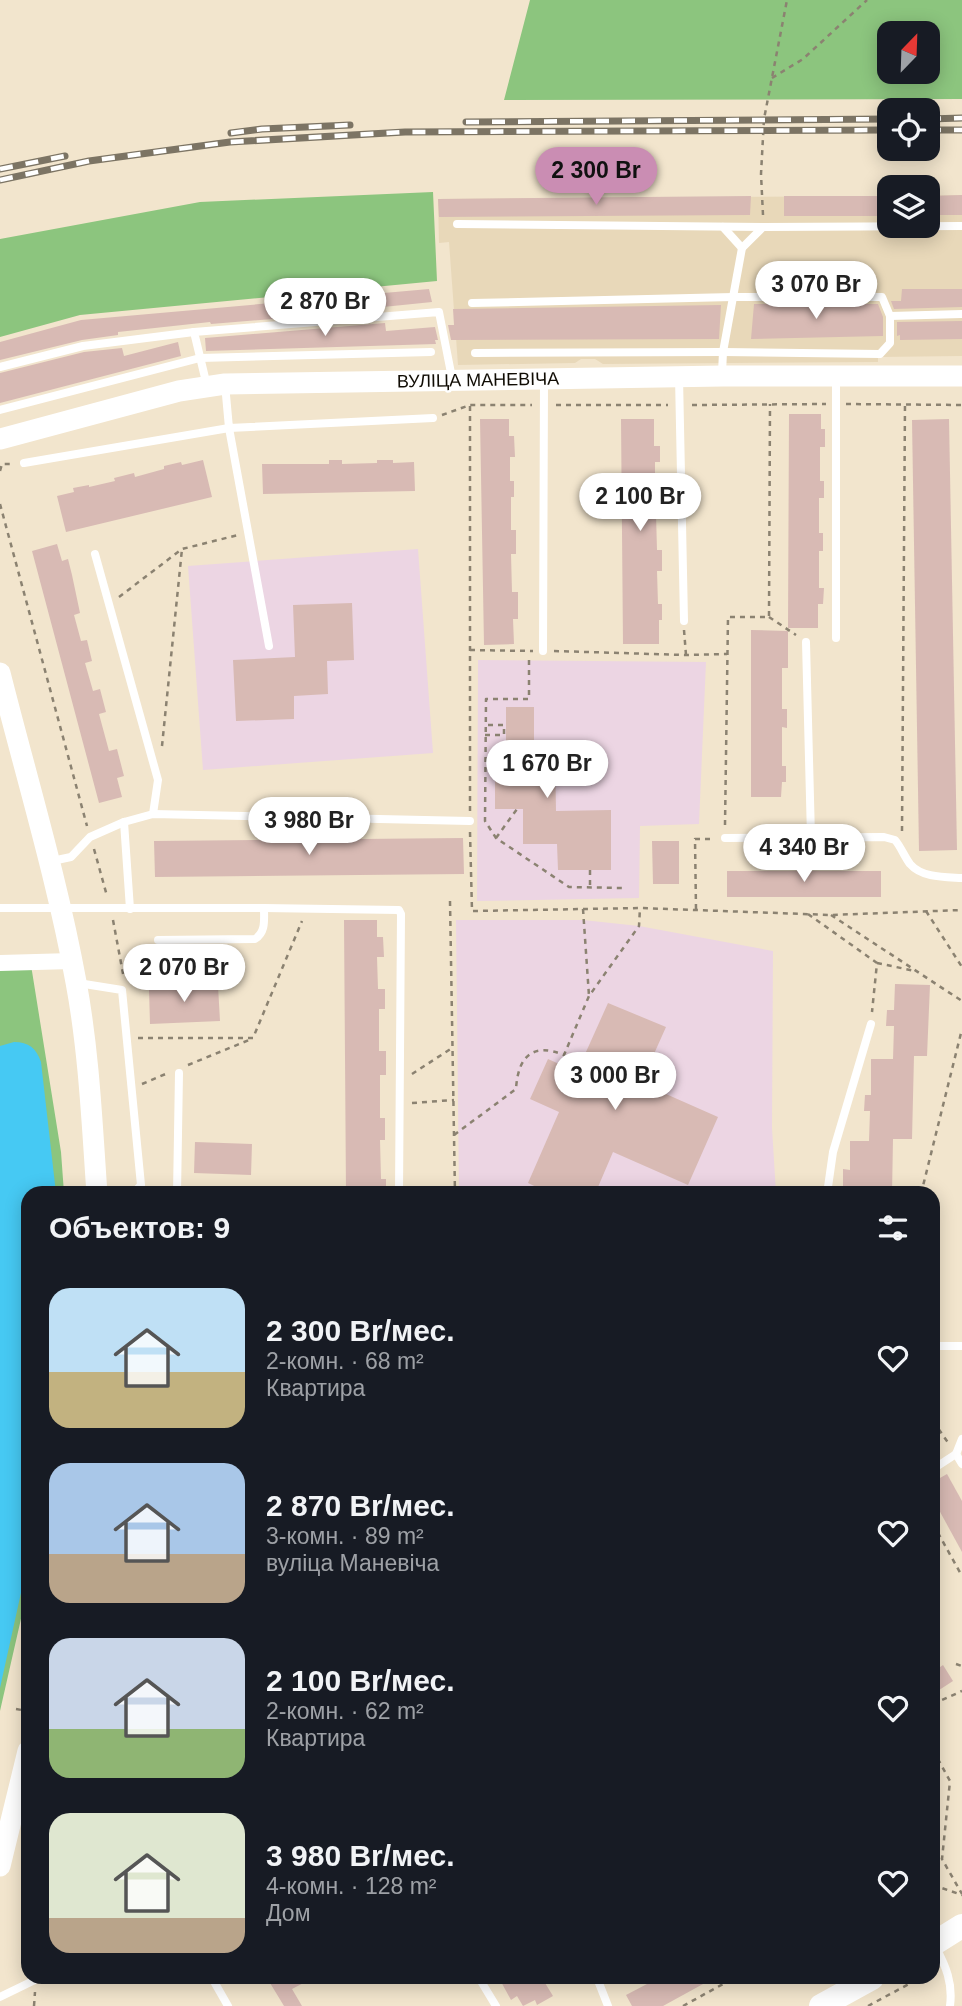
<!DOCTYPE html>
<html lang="ru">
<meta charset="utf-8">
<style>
:root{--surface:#171b24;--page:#242831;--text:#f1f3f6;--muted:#9ea1a6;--accent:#ca8db3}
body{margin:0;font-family:Arial,sans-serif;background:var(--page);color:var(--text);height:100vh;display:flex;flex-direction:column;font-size:26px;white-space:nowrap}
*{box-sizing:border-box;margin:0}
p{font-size:23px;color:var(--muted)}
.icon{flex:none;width:38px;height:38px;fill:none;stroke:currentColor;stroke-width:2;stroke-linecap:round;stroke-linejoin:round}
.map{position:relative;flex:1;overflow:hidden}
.sheet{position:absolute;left:21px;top:1186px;width:919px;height:798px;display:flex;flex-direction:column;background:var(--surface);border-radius:21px;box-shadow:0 4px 18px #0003}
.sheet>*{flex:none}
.needle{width:46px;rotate:23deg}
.fabs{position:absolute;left:877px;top:21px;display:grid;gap:14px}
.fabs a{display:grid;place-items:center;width:63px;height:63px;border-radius:14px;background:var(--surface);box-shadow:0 4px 18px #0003;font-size:35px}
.price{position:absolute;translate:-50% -60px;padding:0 16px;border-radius:24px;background:#fff;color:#222;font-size:23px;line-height:46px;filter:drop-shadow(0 2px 4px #0008)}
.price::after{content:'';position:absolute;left:50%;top:42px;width:21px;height:16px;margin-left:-10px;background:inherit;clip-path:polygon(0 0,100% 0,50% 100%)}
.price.active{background:var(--accent);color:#111}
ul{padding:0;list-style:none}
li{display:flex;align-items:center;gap:21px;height:175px;padding:0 28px}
li span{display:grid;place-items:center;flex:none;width:196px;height:140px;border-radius:21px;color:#555}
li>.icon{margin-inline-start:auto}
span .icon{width:84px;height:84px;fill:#fffc;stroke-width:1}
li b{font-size:30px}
h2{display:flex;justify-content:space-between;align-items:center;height:84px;padding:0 28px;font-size:30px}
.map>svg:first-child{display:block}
.built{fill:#e8d8b9}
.education{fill:#ecd5e3}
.green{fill:#8cc57e;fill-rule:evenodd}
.water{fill:#46c9f3}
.building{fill:#d8bab4}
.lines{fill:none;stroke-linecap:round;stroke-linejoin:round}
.path{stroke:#8b8271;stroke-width:2.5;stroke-dasharray:5 5;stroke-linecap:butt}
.lane{stroke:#fff;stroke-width:8}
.street{stroke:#fff;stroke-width:16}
.secondary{stroke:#fff;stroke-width:21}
.primary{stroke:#fff;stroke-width:24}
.rail-casing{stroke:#7c7464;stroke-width:7}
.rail{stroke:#fff;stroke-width:4.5;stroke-dasharray:13;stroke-linecap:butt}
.labels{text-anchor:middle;stroke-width:5;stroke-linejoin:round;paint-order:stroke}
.street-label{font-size:18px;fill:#100c04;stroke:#fff}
</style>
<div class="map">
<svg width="962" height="2006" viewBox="0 0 962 2006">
<rect width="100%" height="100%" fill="#f2e5cd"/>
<!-- built -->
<path class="built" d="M962,195V356L878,357V362L603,364L595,359H581L575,363L458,365L449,242L439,243L438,199L889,196V226H928V196Z"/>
<!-- education -->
<g class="education">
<path d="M418,549L433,753L203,770L188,566Z"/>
<path d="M478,660L706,662L699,824L640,826L639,898L477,901Z"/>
<path d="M456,920H583L639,926L773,951L772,1128L776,1193H459Z"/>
</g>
<!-- green -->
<g class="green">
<path d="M530,0H962V99L504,100ZM928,33V72H889V33Z"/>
<path d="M433,192L437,281L80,315L0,337V239L200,202Z"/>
<path d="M31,965L61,1152L64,1193L28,1194V1588L0,1711V967Z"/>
</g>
<!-- water -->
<path class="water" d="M14,1042C29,1042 36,1048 41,1062L56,1193L28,1194V1561L0,1688V1046Z"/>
<!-- building -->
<g class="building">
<path d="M962,195V215H928V196Z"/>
<path d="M751,196L750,215L439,217L438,199Z"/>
<rect x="784" y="196" width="105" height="20"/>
<path d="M429,289L432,302L383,307L384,310L211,324L210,322L118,332V335L82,340L0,360V342L81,320Z"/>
<path d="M902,289H962V307L894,309L891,301H901Z"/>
<path d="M754,304H878L883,317V336L751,339Z"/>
<path d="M721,305L719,339L451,340L448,325H454L453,309Z"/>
<path d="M962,321V339L900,340V335L897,336V322Z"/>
<path d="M385,323L386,331L435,327L438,340H435L436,344L206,351L205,338Z"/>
<path d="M178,342L181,356L0,403V373L84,352L122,348L124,356Z"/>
<path d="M789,414H821V429H825V447H820V481H824V498H819V533H823V551H819V588H824L823,604H818V628H788Z"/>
<path d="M480,419H509V436H514L515,457H510V481H514V497H511V530H516V554H511L512,592H518V619H513L514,644L484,645Z"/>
<path d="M621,419H654V446H660V462H655V490H661L662,514H656L657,550H662V571H657L658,604H662V620H659V644H623Z"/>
<path d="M949,419L957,850L919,851L912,420Z"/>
<path d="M203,460L212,497L66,532L57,496L74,492L73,488L89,485V487L115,481L114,478L134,473L135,477L164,469V466L181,462L182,465Z"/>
<path d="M329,460H342V464L377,463V460H393V463L414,462L415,491L263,494L262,464H329Z"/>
<path d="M57,544L62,561L68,559L72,575L80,613L74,615L81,641L87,640L92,661L85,663L93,691L100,689L106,712L99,714L109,751L117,749L124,776L117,778L122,797L99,803L32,551Z"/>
<path d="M352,603L354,660L327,661L328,694L294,696V719L236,721L233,660L295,657L293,605Z"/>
<path d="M751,630L788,631V668H782V709H787V728L782,727V766H786V782H782L781,797H751Z"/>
<path d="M506,707H534V750L555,749L556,811L611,810V870H558L557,844H523V809H495V754H506Z"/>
<path d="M463,838L464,874L155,877L154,841Z"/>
<path d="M652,841H679V884H653Z"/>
<rect x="727" y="871" width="154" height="26"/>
<path d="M344,920H377V937H383L384,957H377L378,989H385V1009H379V1051H386V1075H380V1118H385V1140H380L381,1179H386V1194H346Z"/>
<path d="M185,982V987L218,986L220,1021L150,1024L149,989L169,988V983Z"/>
<path d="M895,984L930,985L927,1056H914L912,1139H893L892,1194H850V1186H843V1169L850,1170V1141H869L870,1111H864L865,1095H871V1059H893L894,1026H886L887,1010H894Z"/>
<path d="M608,1003L666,1027L641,1083L718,1117L688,1185L613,1152L595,1194H551L528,1183L559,1112L530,1099L548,1059L577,1072Z"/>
<path d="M195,1142L252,1144L251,1175L194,1173Z"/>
<path d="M947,1474L962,1501V1552L933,1499V1482Z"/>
<path d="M943,1665L953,1681L933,1694V1672Z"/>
<path d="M267,1978H313L292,1989L302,2006H284Z"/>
<path d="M499,1978H542L553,1996L537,2005L535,2000L523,2006L517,1996L511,2000Z"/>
<path d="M644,1978H714L663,2006H632L626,1995L647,1984Z"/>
</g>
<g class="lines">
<!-- path -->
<g class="path">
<path d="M772,78L803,59L867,0"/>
<path d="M763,215L761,174L764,119L787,0"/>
<path d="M846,404L962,405"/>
<path d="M556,405H668"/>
<path d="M692,405L826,404"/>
<path d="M442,415L470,405H532"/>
<path d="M0,471L2,464H13"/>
<path d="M0,504L87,826"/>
<path d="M119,597L182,549L238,535"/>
<path d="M769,617L796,635"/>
<path d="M684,630L686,655"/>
<path d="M470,650L533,651"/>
<path d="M554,651L686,655L727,654"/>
<path d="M529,660V699H486L485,821L496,838L569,887L622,888"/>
<path d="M485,735H504V725H486"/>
<path d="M162,746L182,549"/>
<path d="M470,811V405"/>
<path d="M725,825L728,617H769L770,404"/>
<path d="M902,831L905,404"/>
<path d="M470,832L472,911L640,908L831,915L962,910"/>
<path d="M496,838L517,809"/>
<path d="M94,849L107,896"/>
<path d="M590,870V888"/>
<path d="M450,901L455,1194"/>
<path d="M583,909L589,996"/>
<path d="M696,909L695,839H714"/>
<path d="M926,911L962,967"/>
<path d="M808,914L877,963L872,1012"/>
<path d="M831,915L962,1001"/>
<path d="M113,920L124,979"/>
<path d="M877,963L915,971"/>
<path d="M138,1038H253L302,921"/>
<path d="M188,1065L249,1040"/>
<path d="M412,1074L452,1048"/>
<path d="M142,1084L168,1073"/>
<path d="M412,1103L454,1100"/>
<path d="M454,1135L516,1089C518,1057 532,1042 564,1055L589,996L639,926L640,908"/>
<path d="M921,1194L962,1029"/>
<path d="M933,1421L949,1444"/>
<path d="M933,1524L962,1576"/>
<path d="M956,1664L962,1666"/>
<path d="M933,1704L962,1691"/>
<path d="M16,1709L27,1711"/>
<path d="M933,1750L950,1781L942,1859L962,1894"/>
<path d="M933,1865L942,1859"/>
<path d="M933,1885L962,1895"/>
<path d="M34,2006L35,1992"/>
<path d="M683,2006L734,1978"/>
<path d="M868,2006L920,1978"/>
</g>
<!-- lane -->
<g class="lane">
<path d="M457,224L763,227"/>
<path d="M723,227L742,248"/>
<path d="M472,303L733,297H882L890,316V343L880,354L723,352L475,353"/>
<path d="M890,316L962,314"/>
<path d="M0,367L83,346L194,332"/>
<path d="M722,373L723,352L742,248L763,227L962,226"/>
<path d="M679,377L684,621"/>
<path d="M836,377V638"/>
<path d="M225,384L229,428L433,418"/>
<path d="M207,386L194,332L439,312L452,378"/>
<path d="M0,410L200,358L431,352"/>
<path d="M24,463L229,428L269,646"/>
<path d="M95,554L158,780L153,814"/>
<path d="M806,642L811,837"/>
<path d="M543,651L544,381"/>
<path d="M725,838L884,837L895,840C901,847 904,856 910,864C922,878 945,877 962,878"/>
<path d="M52,861L71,857L90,837L124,822"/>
<path d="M0,908H264L399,910L401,914L399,1194"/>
<path d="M130,909L124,822L153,814L470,821"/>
<path d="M158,940L255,939C266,932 264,920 264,908"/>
<path d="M78,983L122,990L141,1185L133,1194"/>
<path d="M177,1194L179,1073"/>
<path d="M827,1194L833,1152L871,1024"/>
<path d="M933,1346H962"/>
<path d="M956,1454L962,1464"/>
<path d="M933,1469L956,1454L962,1439"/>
<path d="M935,1946C946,1966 953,1983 950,2006"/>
<path d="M212,1978L228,2006"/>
<path d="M479,1978L496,2006"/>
<path d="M597,1978L608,2006"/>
<path d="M0,1997L39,1978"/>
</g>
<!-- street -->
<path class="street" d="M0,963L72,961"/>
<!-- secondary -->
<g class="secondary">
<path d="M0,439L179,391L225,384L723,376H962"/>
<path d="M0,673C26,776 57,878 76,982C89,1052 92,1123 97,1194"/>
<path d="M0,1866L28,1751"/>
</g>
<!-- primary -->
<g class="primary">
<path d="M933,1944L962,1926"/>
<path d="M821,2006L872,1978"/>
</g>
<defs>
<g id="rail">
<path d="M928,119L962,118"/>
<path d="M466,122L889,119"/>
<path d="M928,130H962"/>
<path d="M231,133L262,129L350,125"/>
<path d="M0,169L65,156"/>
<path d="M0,180L89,161L230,142L405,132L889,130"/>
</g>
</defs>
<!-- rail casing -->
<use href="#rail" class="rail-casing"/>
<!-- rail -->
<use href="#rail" class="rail"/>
</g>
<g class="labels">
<!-- street labels -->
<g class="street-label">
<text transform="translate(478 380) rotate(-1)" y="6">ВУЛІЦА МАНЕВІЧА</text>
</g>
</g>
</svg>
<div class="fabs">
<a><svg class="needle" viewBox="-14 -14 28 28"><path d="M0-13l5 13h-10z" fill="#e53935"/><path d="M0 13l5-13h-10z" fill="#9ea1a6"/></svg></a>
<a><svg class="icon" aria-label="locate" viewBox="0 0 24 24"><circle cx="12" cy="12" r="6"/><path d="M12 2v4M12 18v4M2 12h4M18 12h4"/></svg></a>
<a><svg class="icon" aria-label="layers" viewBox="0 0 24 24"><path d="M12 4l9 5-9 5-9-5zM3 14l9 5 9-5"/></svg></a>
</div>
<b class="price active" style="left:596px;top:207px">2 300 Br</b>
<b class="price" style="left:816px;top:321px">3 070 Br</b>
<b class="price" style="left:325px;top:338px">2 870 Br</b>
<b class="price" style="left:640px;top:533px">2 100 Br</b>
<b class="price" style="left:547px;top:800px">1 670 Br</b>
<b class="price" style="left:309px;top:857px">3 980 Br</b>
<b class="price" style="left:804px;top:884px">4 340 Br</b>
<b class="price" style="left:184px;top:1004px">2 070 Br</b>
<b class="price" style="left:615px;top:1112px">3 000 Br</b>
<section class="sheet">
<h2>Объектов: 9<svg class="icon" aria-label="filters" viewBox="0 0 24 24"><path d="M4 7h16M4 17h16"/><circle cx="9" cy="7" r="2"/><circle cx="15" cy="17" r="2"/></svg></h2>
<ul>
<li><span style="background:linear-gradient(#bfe0f5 60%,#c2b280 0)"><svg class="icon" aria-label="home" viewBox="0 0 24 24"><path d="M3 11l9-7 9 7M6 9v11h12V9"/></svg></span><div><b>2 300 Br/мес.</b><p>2-комн. · 68 m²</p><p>Квартира</p></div><svg class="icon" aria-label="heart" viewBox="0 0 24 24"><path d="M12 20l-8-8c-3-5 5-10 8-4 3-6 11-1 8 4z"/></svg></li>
<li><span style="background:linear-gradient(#a9c7e8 65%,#b9a48a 0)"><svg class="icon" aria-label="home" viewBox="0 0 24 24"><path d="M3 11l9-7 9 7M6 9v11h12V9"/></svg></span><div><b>2 870 Br/мес.</b><p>3-комн. · 89 m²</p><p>вуліца Маневіча</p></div><svg class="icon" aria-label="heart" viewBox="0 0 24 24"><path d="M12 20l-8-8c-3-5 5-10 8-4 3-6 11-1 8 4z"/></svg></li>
<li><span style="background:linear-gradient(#c9d6e8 65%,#8fb573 0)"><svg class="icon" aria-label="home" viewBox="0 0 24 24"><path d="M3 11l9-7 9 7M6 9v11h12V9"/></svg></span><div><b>2 100 Br/мес.</b><p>2-комн. · 62 m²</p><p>Квартира</p></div><svg class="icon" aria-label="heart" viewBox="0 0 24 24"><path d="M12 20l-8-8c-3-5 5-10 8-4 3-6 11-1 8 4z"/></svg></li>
<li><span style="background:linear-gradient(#dfe7d0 75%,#b9a48a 0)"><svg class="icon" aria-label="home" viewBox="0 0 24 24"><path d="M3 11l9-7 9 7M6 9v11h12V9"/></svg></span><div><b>3 980 Br/мес.</b><p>4-комн. · 128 m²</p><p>Дом</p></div><svg class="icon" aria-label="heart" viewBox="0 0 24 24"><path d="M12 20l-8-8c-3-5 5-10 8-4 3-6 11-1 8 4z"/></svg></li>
</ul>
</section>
</div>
